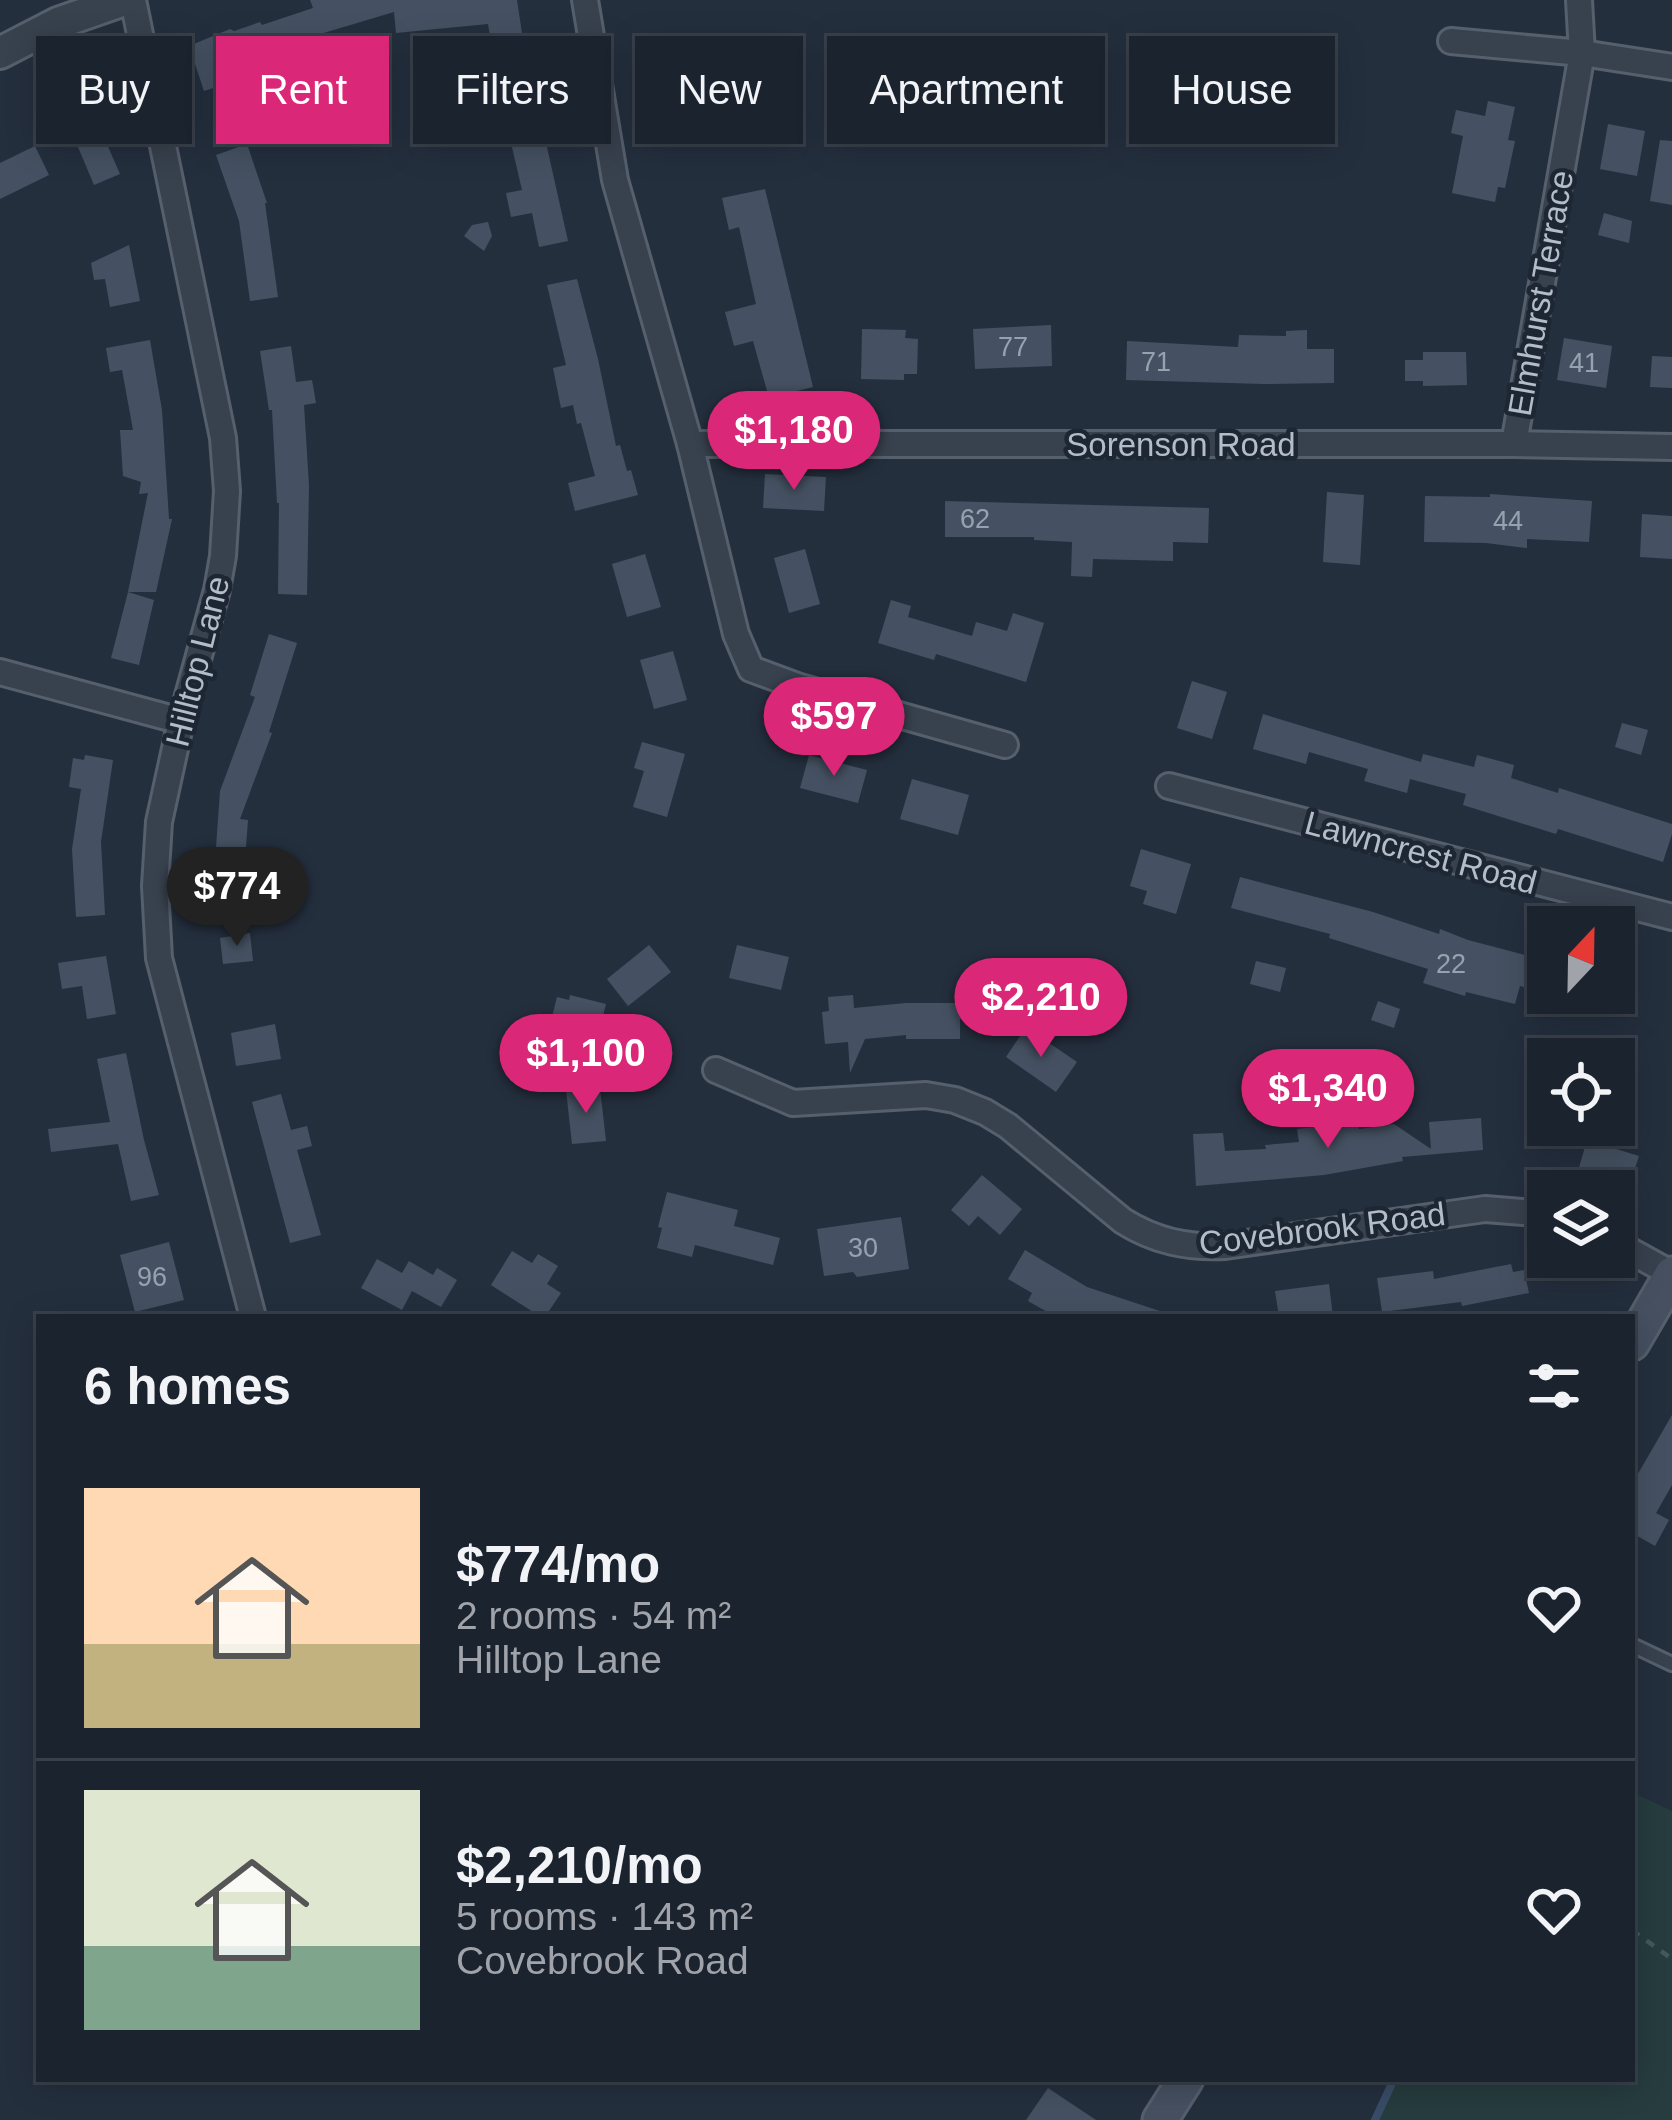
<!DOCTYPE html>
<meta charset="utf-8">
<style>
:root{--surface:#1b232e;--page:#242b36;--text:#f1f3f6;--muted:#a0a4aa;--line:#39404a;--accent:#db2777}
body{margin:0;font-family:Arial,sans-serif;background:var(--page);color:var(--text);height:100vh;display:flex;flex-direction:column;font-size:45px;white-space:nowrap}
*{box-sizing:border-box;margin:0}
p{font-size:39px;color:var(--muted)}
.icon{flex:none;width:66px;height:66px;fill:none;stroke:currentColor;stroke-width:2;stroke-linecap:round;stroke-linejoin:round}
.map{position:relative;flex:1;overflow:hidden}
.sheet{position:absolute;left:36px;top:1314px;width:1599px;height:768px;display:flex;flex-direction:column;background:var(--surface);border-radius:0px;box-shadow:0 6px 30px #0003,0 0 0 3px var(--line)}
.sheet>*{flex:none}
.banner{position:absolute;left:36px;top:36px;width:1602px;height:108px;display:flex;gap:24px}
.needle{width:78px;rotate:22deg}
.fabs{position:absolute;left:1527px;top:906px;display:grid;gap:24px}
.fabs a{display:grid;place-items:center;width:108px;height:108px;border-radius:0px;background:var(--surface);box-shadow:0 6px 30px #0003,0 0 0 3px var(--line);font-size:60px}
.price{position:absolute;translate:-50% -102px;padding:0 27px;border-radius:42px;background:var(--accent);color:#fff;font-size:39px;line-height:78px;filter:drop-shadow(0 3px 6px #0008)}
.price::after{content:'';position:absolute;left:50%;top:72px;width:36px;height:27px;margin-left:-18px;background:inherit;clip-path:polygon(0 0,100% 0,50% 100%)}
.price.current{background:#222;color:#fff}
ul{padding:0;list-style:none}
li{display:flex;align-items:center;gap:36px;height:300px;padding:0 48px}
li+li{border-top:3px solid var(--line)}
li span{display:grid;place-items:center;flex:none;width:336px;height:240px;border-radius:0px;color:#555}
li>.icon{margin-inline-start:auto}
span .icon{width:144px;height:144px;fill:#fffc;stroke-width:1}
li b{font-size:51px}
h2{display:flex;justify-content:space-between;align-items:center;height:144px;padding:0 48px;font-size:51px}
.tag{padding:0 42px;border-radius:0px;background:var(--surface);box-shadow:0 6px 30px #0003,0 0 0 3px var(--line);font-size:42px;line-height:108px}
.tag.current{background:var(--accent);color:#fff}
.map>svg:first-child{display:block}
.green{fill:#263c3f}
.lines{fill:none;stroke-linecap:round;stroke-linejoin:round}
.stream{stroke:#394c67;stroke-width:8}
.building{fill:#455162}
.service-casing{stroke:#565f6c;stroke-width:18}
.minor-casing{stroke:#565f6c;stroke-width:30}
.tertiary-casing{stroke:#565f6c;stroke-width:36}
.secondary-casing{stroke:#565f6c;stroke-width:39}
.path{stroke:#44595c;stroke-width:4.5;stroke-dasharray:9 9;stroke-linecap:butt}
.service{stroke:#38414e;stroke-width:12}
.minor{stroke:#38414e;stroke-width:24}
.tertiary{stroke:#38414e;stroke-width:30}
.secondary{stroke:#465061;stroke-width:33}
.labels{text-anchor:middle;stroke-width:9;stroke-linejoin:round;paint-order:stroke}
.number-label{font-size:27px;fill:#98a1af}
.street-label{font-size:33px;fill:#b4bcc9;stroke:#1d2633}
</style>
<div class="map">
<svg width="1672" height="2120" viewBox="0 0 1672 2120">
<rect width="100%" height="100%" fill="#242f3e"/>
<!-- green -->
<path class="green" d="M1632,1792L1672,1811V2120H1375L1394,2079H1632Z"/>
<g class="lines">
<!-- stream -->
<path class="stream" d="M1375,2120L1394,2079"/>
</g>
<!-- building -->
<g class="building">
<path d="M310,0H517L532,99L536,98L568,241L539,247L532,213L511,217L506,193L522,190L499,92L488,24L396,33L394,12L270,49L272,55L258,60L261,66L248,70L252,80L230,87L229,83L204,91L189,46L230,29L234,31L260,22L262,25L313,8Z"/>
<path d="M677,47L683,101L650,104L644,50Z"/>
<path d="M1488,101L1515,107L1508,140L1515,141L1505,188L1498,187L1495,202L1452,193L1463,136L1451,133L1456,110L1485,116Z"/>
<path d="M95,117L120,174L94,185L70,128Z"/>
<path d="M1608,124L1645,131L1637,176L1600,169Z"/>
<path d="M1660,140L1672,141V205L1650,201Z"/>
<path d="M247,144L267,203H265L278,297L250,301L239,221L216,155Z"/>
<path d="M35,146L49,175L0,199V163Z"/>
<path d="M765,189L813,387L769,398L753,341L734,346L725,312L756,304L739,227L729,230L722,198Z"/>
<path d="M1604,213L1632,221L1629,243L1598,235Z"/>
<path d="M488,222L492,236L484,251L464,236L472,225Z"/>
<path d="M129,245L140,301L110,307L105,279L94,280L91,263Z"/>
<path d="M577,279L598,359L616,446L620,445L627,471L631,470L638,495L575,511L568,483L595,476L581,423L577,424L573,405L561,408L553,368L566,365L547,285Z"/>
<path d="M1051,325L1052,366L975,369L973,329Z"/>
<path d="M862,329L906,330L905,338L918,339L917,374H904V380L861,379Z"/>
<path d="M1307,330V349H1334V383L1264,384L1126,380L1127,341L1238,347L1239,335L1286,336V331Z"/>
<path d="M1564,338L1612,346L1606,388L1557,380Z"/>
<path d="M150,340L162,410L169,519H172L156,592H128L148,493L139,494L141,482L123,476L120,430H133L122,370L110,372L106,348Z"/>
<path d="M291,346L296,382L312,380L316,403L304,405L309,486L307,595L278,594L279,503H277L272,410H269L260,351Z"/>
<path d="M1423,352H1466L1467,385L1423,386V381H1405V360H1423Z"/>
<path d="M1652,356L1672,357V388L1650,387Z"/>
<path d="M765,474L826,477L824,511L763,508Z"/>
<path d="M1327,492L1364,495L1360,565L1323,562Z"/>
<path d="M1490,494L1592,501L1589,542L1527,539V548L1486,543L1424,542L1425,496L1490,497Z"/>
<path d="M945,501L1209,508L1208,543L1173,542V561L1093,559L1092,577L1071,576L1072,542L1034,540V537H945Z"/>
<path d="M1642,514L1672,516V559L1640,557Z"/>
<path d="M805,549L820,604L789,613L774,558Z"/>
<path d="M645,554L661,607L627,617L612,564Z"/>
<path d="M128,592L154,600L139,665L111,658Z"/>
<path d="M891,600L911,606L908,617L972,636L976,622L1007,631L1013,613L1044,623L1026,682L936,654L934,660L878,643Z"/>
<path d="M269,634L297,643L269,732L272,733L240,819L248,820L244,874L247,907L217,909L214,876L220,791L255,697L250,695Z"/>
<path d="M673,651L687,700L654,709L640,660Z"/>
<path d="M1192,681L1227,692L1212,739L1177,728Z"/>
<path d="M1263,714L1421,762L1423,754L1474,767L1477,755L1514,765L1511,778L1558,793L1559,788L1672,824V834L1663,862L1558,829L1556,834L1463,805L1466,794L1410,779L1407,793L1364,781L1368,769L1309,752L1306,764L1253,749Z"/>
<path d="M1622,723L1648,730L1641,755L1615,747Z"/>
<path d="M642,742L685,754L667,817L633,807L644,771L634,768Z"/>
<path d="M85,755L113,760L101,842L105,915L76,917L72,849L81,789L69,787L73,758L84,760Z"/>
<path d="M809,755L867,770L858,803L800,788Z"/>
<path d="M912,779L969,795L958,835L900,819Z"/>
<path d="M1141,849L1191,864L1176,914L1143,904L1147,891L1130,886Z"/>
<path d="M1240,877L1373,912L1439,934L1440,929L1468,940L1548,961V994L1520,986L1515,1004L1466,992L1465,996L1423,983L1428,969L1329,938L1330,934L1231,908Z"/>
<path d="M250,933L253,961L223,964L220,938Z"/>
<path d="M649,945L671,972L628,1006L607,979Z"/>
<path d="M737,945L789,957L781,990L729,978Z"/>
<path d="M106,956L116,1014L87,1019L82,986L62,989L58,963Z"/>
<path d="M1256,961L1286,968L1280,992L1250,984Z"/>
<path d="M570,995L606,1004L592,1060L544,1049L557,997L569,1000Z"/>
<path d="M853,995L854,1008L906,1003H960V1039H906V1035L865,1039L850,1073L848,1042L825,1044L822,1012L829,1011L828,997Z"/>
<path d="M1378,1001L1400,1009L1394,1028L1371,1020Z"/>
<path d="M275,1024L281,1059L236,1066L231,1033Z"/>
<path d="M1026,1027L1077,1062L1056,1092L1006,1057Z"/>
<path d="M126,1053L144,1140L159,1195L131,1201L118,1144L51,1152L48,1129L110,1122L97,1059Z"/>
<path d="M600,1088L606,1141L572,1144L566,1090Z"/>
<path d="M281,1094L291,1130L307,1126L312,1146L297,1150L321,1235L290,1243L252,1102Z"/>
<path d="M1481,1118L1483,1150L1402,1157L1403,1161L1324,1175L1196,1186L1193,1134L1223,1133L1225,1151L1266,1149L1265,1145L1299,1142L1297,1129L1358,1122L1359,1129L1394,1124L1431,1149L1429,1122Z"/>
<path d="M1587,1140L1639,1156L1629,1187L1578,1171Z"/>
<path d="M982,1175L1022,1209L1000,1235L978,1216L969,1226L951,1210Z"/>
<path d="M667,1192L738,1210L734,1226L780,1238L773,1265L695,1245L692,1257L657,1248L662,1228L658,1227Z"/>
<path d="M901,1217L909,1269L857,1277L853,1272L824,1276L817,1229Z"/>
<path d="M169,1242L184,1300L135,1312L120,1255Z"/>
<path d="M1025,1250L1087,1287L1166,1313L1165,1317H1056L1028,1301L1032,1293L1008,1279Z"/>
<path d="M512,1251L532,1263L538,1254L558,1266L547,1284L561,1293L545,1317H541L491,1285Z"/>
<path d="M377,1259L402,1273L409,1261L433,1275L437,1268L457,1280L441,1307L412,1291L402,1310L361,1288Z"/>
<path d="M1511,1264L1513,1272L1524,1270L1529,1293L1462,1306L1461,1302L1382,1312L1377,1278L1433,1271L1434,1279Z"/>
<path d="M1329,1284L1333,1317H1279L1275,1291Z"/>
<path d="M1672,1415V1485L1656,1513L1669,1520L1655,1546L1632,1533V1484Z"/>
<path d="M1048,2088L1096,2120H1026Z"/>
</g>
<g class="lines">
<defs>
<path id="service" d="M1632,1645L1672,1664"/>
<g id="minor">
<path d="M133,0L223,438L227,491L223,556L217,590L181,721L159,822L155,886L159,958L253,1317"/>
<path d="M585,0L615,180L690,444L736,634L751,669L800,687L1005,745"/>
<path d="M1451,41L1582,53L1672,67"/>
<path d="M690,444H1514L1672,447"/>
<path d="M1514,444L1582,53L1579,0"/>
<path d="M0,672L181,721"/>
<path d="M1169,786L1672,917"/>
<path d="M716,1070L793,1103L926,1095L955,1100L985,1112L1008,1126L1123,1221C1155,1241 1187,1248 1225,1246L1485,1209L1548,1214"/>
<path d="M1614,1242L1672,1274"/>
</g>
<path id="tertiary" d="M0,53L58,23L124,0"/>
<g id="secondary">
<path d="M1632,1343L1672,1274"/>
<path d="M1160,2120L1186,2079"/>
</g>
</defs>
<!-- service casing -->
<use href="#service" class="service-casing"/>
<!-- minor casing -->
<use href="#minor" class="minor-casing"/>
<!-- tertiary casing -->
<use href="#tertiary" class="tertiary-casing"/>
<!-- secondary casing -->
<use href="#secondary" class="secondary-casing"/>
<!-- path -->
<path class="path" d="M1632,1930L1672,1959"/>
<!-- service -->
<use href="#service" class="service"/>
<!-- minor -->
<use href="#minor" class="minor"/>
<!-- tertiary -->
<use href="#tertiary" class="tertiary"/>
<!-- secondary -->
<use href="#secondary" class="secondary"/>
</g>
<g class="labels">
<!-- number labels -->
<g class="number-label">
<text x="1013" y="356">77</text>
<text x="1156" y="371">71</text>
<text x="1584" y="372">41</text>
<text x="975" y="528">62</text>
<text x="1508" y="530">44</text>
<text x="1451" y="973">22</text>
<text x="863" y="1257">30</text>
<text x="152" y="1286">96</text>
</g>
<!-- street labels -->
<g class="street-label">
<text transform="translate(1540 293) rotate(-80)" y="12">Elmhurst Terrace</text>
<text x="1181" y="456">Sorenson Road</text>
<text transform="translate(197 661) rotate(-76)" y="12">Hilltop Lane</text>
<text transform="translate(1421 852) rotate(15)" y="12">Lawncrest Road</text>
<text transform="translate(1322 1228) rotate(-7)" y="12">Covebrook Road</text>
</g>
</g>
</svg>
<div class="fabs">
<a><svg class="needle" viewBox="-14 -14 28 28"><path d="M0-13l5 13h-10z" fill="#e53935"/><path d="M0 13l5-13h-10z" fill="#a0a4aa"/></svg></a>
<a><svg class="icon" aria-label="locate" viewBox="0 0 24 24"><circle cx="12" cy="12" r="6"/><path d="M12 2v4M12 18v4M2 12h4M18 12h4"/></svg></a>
<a><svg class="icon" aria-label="layers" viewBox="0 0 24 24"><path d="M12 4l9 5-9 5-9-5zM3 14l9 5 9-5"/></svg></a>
</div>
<b class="price" style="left:794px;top:493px">$1,180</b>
<b class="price" style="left:834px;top:779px">$597</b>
<b class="price current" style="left:237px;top:949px">$774</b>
<b class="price" style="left:1041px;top:1060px">$2,210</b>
<b class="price" style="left:586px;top:1116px">$1,100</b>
<b class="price" style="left:1328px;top:1151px">$1,340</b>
<div class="banner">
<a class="tag">Buy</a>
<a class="tag current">Rent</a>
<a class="tag">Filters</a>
<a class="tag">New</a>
<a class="tag">Apartment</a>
<a class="tag">House</a>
</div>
<section class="sheet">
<h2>6 homes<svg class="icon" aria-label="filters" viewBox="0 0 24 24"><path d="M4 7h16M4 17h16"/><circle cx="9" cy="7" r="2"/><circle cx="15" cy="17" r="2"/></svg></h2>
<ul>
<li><span style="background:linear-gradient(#ffd9b3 65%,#c2b280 0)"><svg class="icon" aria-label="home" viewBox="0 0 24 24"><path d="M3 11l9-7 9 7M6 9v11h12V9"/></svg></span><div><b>$774/mo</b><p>2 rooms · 54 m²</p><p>Hilltop Lane</p></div><svg class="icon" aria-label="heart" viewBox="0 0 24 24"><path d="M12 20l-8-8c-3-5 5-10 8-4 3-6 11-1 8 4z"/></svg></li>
<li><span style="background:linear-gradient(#dfe7d0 65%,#7fa58c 0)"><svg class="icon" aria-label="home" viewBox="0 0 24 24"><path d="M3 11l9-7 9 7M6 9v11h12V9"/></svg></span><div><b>$2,210/mo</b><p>5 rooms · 143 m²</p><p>Covebrook Road</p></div><svg class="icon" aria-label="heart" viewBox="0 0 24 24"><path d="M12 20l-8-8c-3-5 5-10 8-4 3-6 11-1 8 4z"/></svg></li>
</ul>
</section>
</div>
